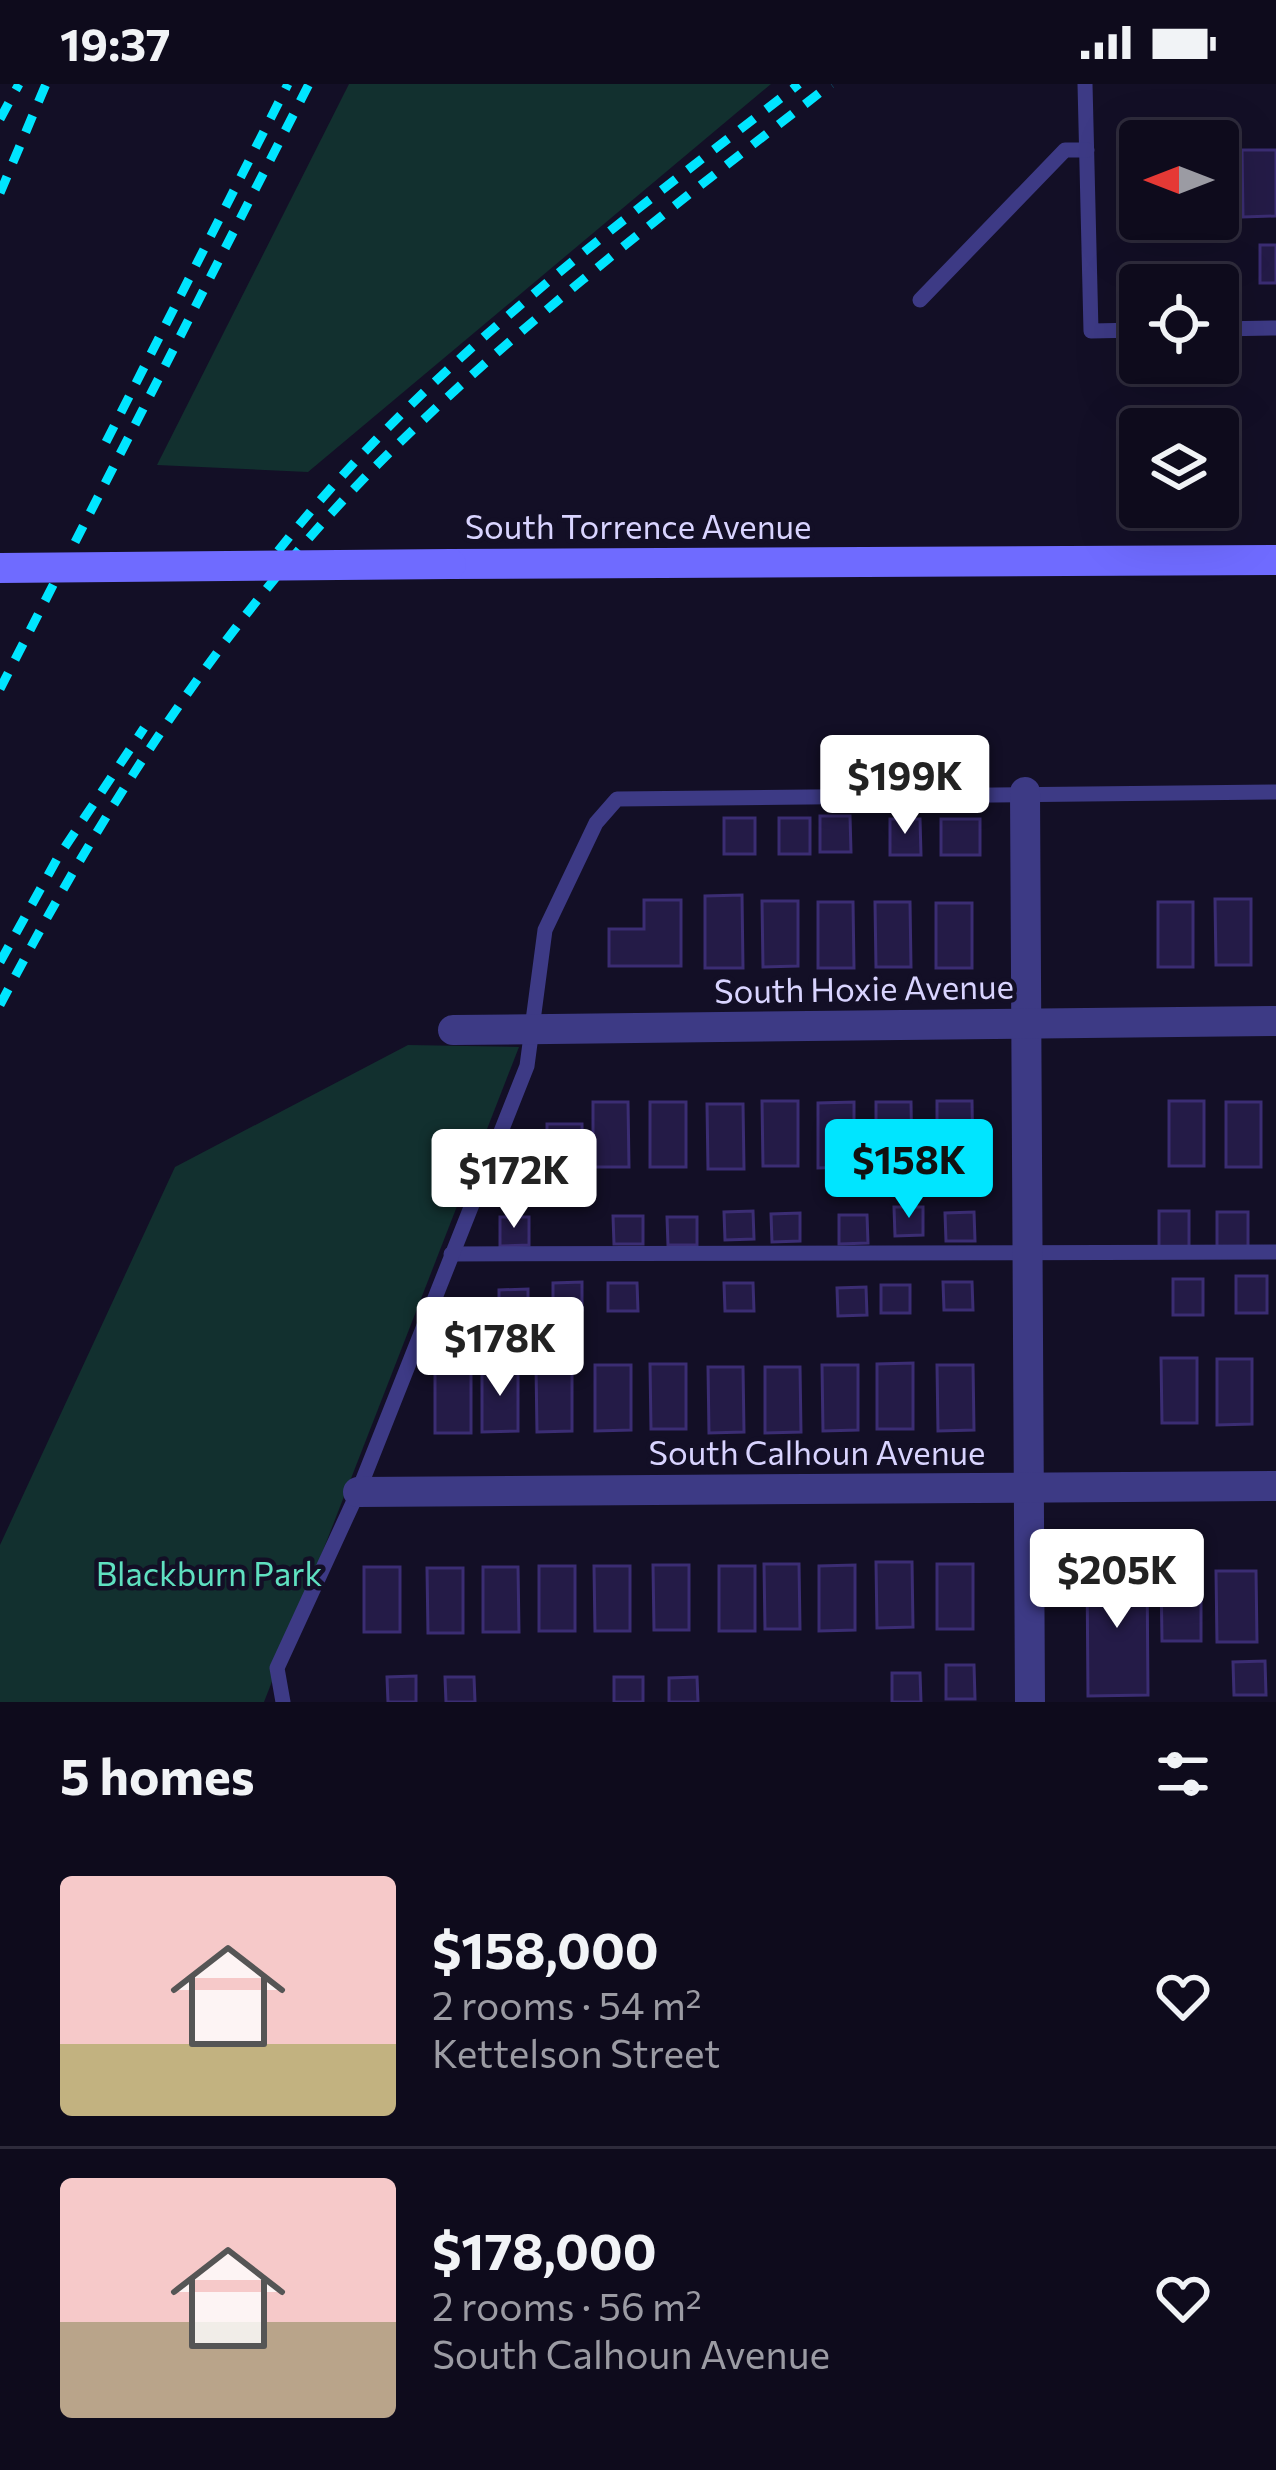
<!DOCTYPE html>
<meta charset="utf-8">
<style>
:root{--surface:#0e0b1c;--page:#1c1929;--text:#f1f3f6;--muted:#9b9ba3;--line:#2e2b3b;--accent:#00e5ff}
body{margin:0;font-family:Commissioner,sans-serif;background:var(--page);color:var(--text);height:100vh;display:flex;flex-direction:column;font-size:45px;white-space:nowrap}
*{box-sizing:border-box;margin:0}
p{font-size:39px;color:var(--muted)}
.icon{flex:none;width:66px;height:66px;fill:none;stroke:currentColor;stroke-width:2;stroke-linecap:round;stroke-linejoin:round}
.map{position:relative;height:1618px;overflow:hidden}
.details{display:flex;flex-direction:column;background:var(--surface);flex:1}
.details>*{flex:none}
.needle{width:78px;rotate:270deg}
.fabs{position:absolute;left:1119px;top:36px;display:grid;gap:24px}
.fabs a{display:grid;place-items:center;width:120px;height:120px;border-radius:12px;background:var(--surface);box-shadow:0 12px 48px #0002,0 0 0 3px var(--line);font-size:60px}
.price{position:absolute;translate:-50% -102px;padding:0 27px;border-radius:12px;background:#fff;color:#222;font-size:39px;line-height:78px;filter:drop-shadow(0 3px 6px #0008)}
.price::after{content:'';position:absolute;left:50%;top:72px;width:36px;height:27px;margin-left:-18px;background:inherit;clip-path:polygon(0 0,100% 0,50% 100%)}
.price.selected{background:var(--accent);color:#111}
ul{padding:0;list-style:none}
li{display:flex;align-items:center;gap:36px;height:300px;padding:0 60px}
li+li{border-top:3px solid var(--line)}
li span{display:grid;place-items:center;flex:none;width:336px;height:240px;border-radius:12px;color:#555}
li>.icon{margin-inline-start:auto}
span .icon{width:144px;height:144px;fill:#fffc;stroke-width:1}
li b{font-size:51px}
h2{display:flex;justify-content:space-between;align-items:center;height:144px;padding:0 60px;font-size:51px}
.status{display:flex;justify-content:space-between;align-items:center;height:84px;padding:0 60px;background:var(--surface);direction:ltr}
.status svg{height:33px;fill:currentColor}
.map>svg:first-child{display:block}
.green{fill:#12302f}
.building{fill:#241b47;stroke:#3b2d73;stroke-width:3}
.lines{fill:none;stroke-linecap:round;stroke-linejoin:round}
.service{stroke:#3d3a85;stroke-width:15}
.minor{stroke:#3d3a85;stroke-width:30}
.secondary{stroke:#6f6bff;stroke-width:30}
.rail{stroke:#00e5ff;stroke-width:9;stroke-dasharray:18 15;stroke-linecap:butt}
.secondary-bridge{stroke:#6f6bff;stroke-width:30}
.labels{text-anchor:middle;stroke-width:9;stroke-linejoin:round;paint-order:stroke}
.street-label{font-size:33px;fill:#d9d4ff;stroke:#130f26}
.park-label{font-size:33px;fill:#5fe0c0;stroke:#130f26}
</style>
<div class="status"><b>19:37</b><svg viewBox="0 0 49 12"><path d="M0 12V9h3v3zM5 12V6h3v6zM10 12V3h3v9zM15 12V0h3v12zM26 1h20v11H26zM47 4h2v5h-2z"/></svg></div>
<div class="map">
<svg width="1276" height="1618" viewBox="0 0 1276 1618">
<rect width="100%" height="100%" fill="#130f26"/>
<!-- green -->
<g class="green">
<path d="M349,0H771L308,388L157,381Z"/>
<path d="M408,961L519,963L264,1618H0V1461L175,1083Z"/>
</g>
<!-- building -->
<g class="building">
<path d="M1242,66H1276V132L1243,133Z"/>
<rect x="1260" y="161" width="16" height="38"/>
<path d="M1203,194H1234V231H1218V201H1203Z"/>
<path d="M820,732H850L851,768H820Z"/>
<rect x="724" y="734" width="31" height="36"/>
<rect x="779" y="734" width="31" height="36"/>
<path d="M890,735H920L921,771H890Z"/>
<rect x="941" y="735" width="39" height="36"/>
<path d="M742,811L743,884H705V812Z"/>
<path d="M1215,815H1251V881H1216Z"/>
<path d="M644,816H681V882H609V845H644Z"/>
<path d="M762,817H798V882L763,883Z"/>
<path d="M818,818H853L854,884H818Z"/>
<path d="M875,818H910L911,883H876Z"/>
<rect x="1158" y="818" width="35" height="65"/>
<rect x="936" y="819" width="36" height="65"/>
<path d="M762,1017H798V1082H763Z"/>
<path d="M937,1017H972L973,1082H937Z"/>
<rect x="1169" y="1017" width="35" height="65"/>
<path d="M593,1018H628L629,1083H593Z"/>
<rect x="650" y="1018" width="36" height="65"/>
<path d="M854,1018V1083L818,1084V1019Z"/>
<path d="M876,1018H911L912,1083H876Z"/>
<rect x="1226" y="1018" width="35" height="65"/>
<path d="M707,1020H743L744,1085H708Z"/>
<path d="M547,1040H582L583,1106H547Z"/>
<path d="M894,1123H923V1151L895,1152Z"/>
<path d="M753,1127L754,1155L725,1156L724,1128Z"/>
<rect x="1159" y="1127" width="30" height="36"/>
<path d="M974,1128L975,1157H946L945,1129Z"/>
<rect x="1217" y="1128" width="31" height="36"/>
<path d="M800,1129V1157L772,1158L771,1130Z"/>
<path d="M839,1131H867L868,1159L839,1160Z"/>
<path d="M613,1132H643V1160H614Z"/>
<path d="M500,1133H529V1161L500,1162Z"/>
<path d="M667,1133H697V1161H668Z"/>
<rect x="1236" y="1192" width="31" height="37"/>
<rect x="1173" y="1195" width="30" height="36"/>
<path d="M582,1198V1226L553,1227V1199Z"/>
<path d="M943,1198H972L973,1226H944Z"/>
<path d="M608,1199H637L638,1227H608Z"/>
<path d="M724,1199H753L754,1227H725Z"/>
<rect x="881" y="1201" width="29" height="28"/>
<path d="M866,1203L867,1231L838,1232L837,1204Z"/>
<path d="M528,1205V1234H499V1206Z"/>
<path d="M1161,1274H1197V1339H1162Z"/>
<path d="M1217,1275H1252V1340L1217,1341Z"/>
<path d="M913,1279V1345H877V1280Z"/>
<path d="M650,1280H686V1345H651Z"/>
<path d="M595,1281H631V1346L595,1347Z"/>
<path d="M822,1281H858V1346L823,1347Z"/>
<path d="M937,1281H973L974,1346L938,1347Z"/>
<path d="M482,1282H518V1347L482,1348Z"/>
<path d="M536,1282H572V1347L537,1348Z"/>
<path d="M708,1283H743L744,1348L709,1349Z"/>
<path d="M765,1283H800L801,1348L765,1349Z"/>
<rect x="435" y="1284" width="36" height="65"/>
<path d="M876,1478H912L913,1543L877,1544Z"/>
<path d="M764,1480H799L800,1545H765Z"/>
<rect x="937" y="1480" width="36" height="65"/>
<path d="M653,1481H689V1546H654Z"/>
<path d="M855,1481V1546L819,1547V1482Z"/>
<rect x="539" y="1482" width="36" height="65"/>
<path d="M594,1482H630V1547H595Z"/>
<rect x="719" y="1482" width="36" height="65"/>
<path d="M1147,1482L1148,1611L1088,1612L1087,1483Z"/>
<rect x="364" y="1483" width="36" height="65"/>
<path d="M483,1483H518L519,1548H483Z"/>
<path d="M427,1484H463V1549H428Z"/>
<path d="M1201,1485V1557H1162L1161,1486Z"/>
<path d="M1216,1487H1256L1257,1558H1217Z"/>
<path d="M1265,1577L1266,1611H1234L1233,1578Z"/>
<path d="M946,1581H974L975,1615H946Z"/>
<path d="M892,1589H920L921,1618H892Z"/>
<path d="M416,1592V1618H388L387,1593Z"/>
<path d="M445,1593H474L475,1618H446Z"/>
<rect x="614" y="1593" width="29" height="25"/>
<path d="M697,1593L698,1618H669V1594Z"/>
</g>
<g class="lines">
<!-- service -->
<g class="service">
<path d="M1085,0L1091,247L1140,246"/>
<path d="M920,216L1065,66H1087"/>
<path d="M1218,245L1276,244"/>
<path d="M451,1170L1276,1168"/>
<path d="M283,1618L277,1584L358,1408L527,982L545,846L596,739L617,715L1276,708"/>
</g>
<!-- minor -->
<g class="minor">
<path d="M1025,708L1030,1618"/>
<path d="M453,946L1276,937"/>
<path d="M358,1408L1276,1402"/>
</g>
<!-- secondary -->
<path class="secondary" d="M451,480L1276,476"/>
<!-- rail -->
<g class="rail">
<path d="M0,35L19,0"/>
<path d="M0,109L46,0"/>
<path d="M106,358L288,0"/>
<path d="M278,467C424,283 614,143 799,0"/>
<path d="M0,605L309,0"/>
<path d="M0,878L57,775L144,644"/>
<path d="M0,921C101,727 224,535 379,379C519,239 675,121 831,0"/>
</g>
<!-- secondary-bridge -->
<path class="secondary-bridge" d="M0,484L451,480"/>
</g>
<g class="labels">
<!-- street labels -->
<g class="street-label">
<text x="638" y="455">South Torrence Avenue</text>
<text transform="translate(864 905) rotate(-1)" y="12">South Hoxie Avenue</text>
<text x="817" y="1381">South Calhoun Avenue</text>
</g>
<!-- park labels -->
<g class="park-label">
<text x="209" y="1502">Blackburn Park</text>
</g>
</g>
</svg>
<div class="fabs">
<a><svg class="needle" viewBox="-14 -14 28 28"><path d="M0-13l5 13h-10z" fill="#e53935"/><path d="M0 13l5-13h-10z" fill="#9b9ba3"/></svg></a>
<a><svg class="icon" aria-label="locate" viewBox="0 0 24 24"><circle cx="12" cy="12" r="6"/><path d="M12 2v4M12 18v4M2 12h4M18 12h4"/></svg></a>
<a><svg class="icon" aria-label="layers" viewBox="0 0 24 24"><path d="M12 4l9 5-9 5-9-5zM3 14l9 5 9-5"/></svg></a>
</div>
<b class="price" style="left:905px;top:753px">$199K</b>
<b class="price selected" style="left:909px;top:1137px">$158K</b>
<b class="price" style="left:514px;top:1147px">$172K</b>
<b class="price" style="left:500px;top:1315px">$178K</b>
<b class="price" style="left:1117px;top:1547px">$205K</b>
</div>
<section class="details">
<h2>5 homes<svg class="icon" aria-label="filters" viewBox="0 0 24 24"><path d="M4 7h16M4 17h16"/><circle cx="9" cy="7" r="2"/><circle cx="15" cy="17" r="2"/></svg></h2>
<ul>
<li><span style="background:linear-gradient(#f6c9c9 70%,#c2b280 0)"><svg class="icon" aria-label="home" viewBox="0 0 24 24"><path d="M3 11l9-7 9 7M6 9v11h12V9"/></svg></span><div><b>$158,000</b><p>2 rooms · 54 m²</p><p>Kettelson Street</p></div><svg class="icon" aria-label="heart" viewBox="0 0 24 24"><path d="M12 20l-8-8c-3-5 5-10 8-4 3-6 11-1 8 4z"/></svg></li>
<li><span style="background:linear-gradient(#f6c9c9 60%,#b9a48a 0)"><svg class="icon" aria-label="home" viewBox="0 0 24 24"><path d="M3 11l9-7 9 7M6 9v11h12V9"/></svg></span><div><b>$178,000</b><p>2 rooms · 56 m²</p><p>South Calhoun Avenue</p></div><svg class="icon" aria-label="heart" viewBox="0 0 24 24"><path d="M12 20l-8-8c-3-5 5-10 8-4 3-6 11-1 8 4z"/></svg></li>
</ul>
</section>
